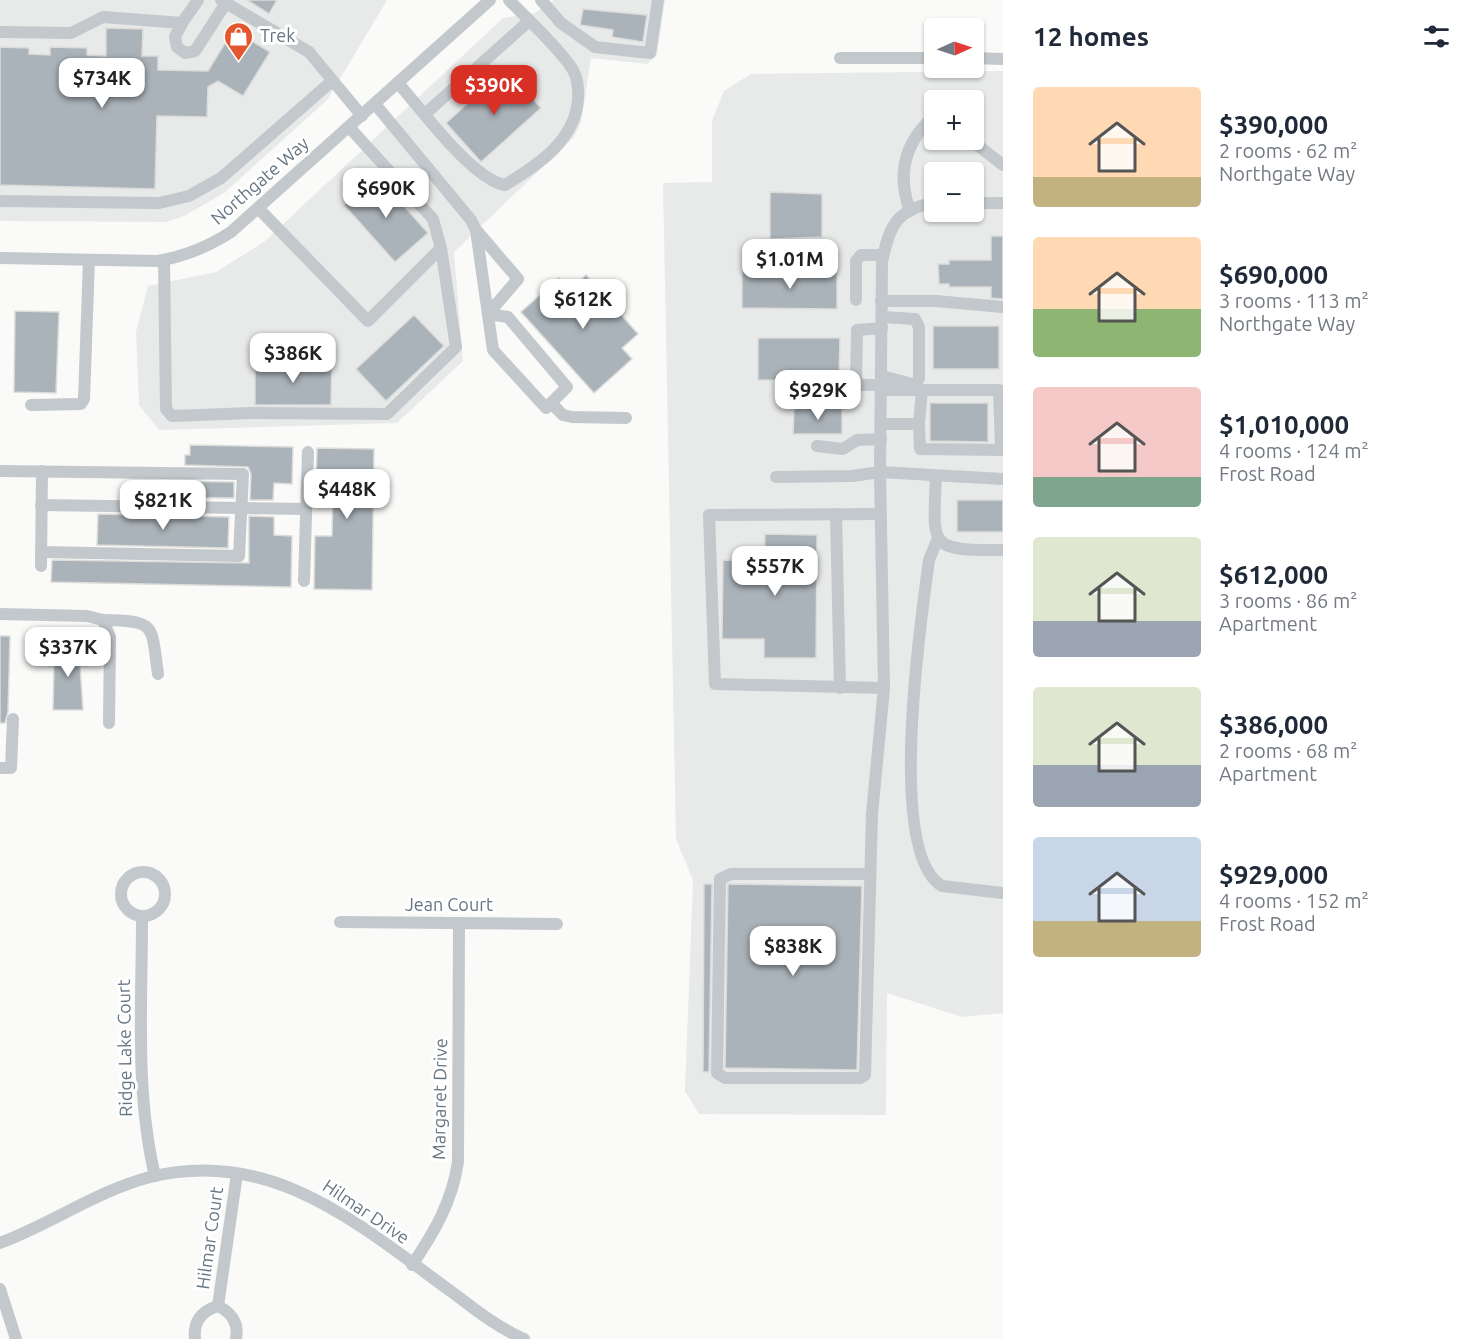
<!DOCTYPE html>
<meta charset="utf-8">
<style>
:root{--surface:#fff;--page:#f6f6f7;--text:#1f2937;--muted:#747a83;--accent:#d93025}
body{margin:0;font-family:Ubuntu,sans-serif;background:var(--page);color:var(--text);height:100vh;display:flex;flex-direction:column;font-size:22px;white-space:nowrap}
*{box-sizing:border-box;margin:0}
p{font-size:20px;color:var(--muted)}
.icon{flex:none;width:33px;height:33px;fill:none;stroke:currentColor;stroke-width:2;stroke-linecap:round;stroke-linejoin:round}
.map{position:relative;flex:1;overflow:hidden}
.drawer{display:flex;flex-direction:column;background:var(--surface);width:480px}
.drawer>*{flex:none}
.needle{width:39px;rotate:87deg}
.tools{position:absolute;left:924px;top:18px;display:grid;gap:12px}
.tools a{display:grid;place-items:center;width:60px;height:60px;border-radius:6px;background:var(--surface);box-shadow:0 2px 4px #0004;font-size:30px}
.price{position:absolute;translate:-50% -51px;padding:0 14px;border-radius:12px;background:#fff;color:#222;font-size:20px;line-height:39px;filter:drop-shadow(0 2px 3px #0008)}
.price::after{content:'';position:absolute;left:50%;top:36px;width:18px;height:14px;margin-left:-9px;background:inherit;clip-path:polygon(0 0,100% 0,50% 100%)}
.price.selected{background:var(--accent);color:#fff}
ul{padding:0;list-style:none}
li{display:flex;align-items:center;gap:18px;height:150px;padding:0 30px}
li span{display:grid;place-items:center;flex:none;width:168px;height:120px;border-radius:6px;color:#555}
li>.icon{margin-inline-start:auto}
span .icon{width:72px;height:72px;fill:#fffc;stroke-width:1}
li b{font-size:26px}
h2{display:flex;justify-content:space-between;align-items:center;height:72px;padding:0 30px;font-size:26px}
main{display:flex;flex:1;min-height:0}
.map>svg:first-child{display:block}
.built{fill:#e8e9e9;fill-rule:evenodd}
.building{fill:#aab3b9;stroke:#dcdcda;stroke-width:1.5}
.lines{fill:none;stroke-linecap:round;stroke-linejoin:round}
.minor{stroke:#c3c8cc;stroke-width:12}
.labels{text-anchor:middle;stroke-width:6;stroke-linejoin:round;paint-order:stroke}
.poi-label{font-size:18px;fill:#657683;stroke:#fff;text-anchor:start}
.street-label{font-size:18px;fill:#657683;stroke:#fff}
</style>
<main>
<div class="map">
<svg width="1003" height="1339" viewBox="0 0 1003 1339">
<rect width="100%" height="100%" fill="#fafaf8"/>
<!-- built -->
<g class="built">
<path d="M0,0H387L328,99L224,193L184,216L167,222L0,221Z"/>
<path d="M554,0H665L657,55L647,64L591,58L581,123L573,138L454,252L463,361L397,423L159,430L139,405L136,332L148,286L216,272L264,242L503,18L535,13Z"/>
<path d="M1003,71V1013L962,1017L887,993L886,1115L699,1114L685,1091L693,880L676,839L663,183L712,182V121L724,91L751,74ZM934,100H974V140H934ZM934,172H974V212H934Z"/>
</g>
<!-- building -->
<g class="building">
<path d="M247,0H277L269,14Z"/>
<path d="M583,9L647,15L643,42L612,37L613,30L580,25Z"/>
<path d="M106,28L143,29L142,56H158V70L208,71L233,30L270,52L243,96L218,81L208,87L207,117L157,116L155,189L0,185V47L29,48V54L50,55V47L87,48V55L106,56Z"/>
<path d="M506,69L541,108L481,162L446,123Z"/>
<path d="M376,175L428,233L395,262L344,205Z"/>
<path d="M770,192L822,194V237L770,239Z"/>
<path d="M991,236H1003V299L991,298V287H949V284H939L938,264H949V260H991Z"/>
<path d="M742,272H837V309L742,308Z"/>
<path d="M586,275L638,334L622,348L632,359L594,393L521,312L559,278L570,290Z"/>
<path d="M15,311L59,312L56,393L14,392Z"/>
<path d="M414,315L444,346L386,401L356,369Z"/>
<rect x="933" y="326" width="66" height="43"/>
<path d="M758,338H840L839,381L758,380Z"/>
<path d="M255,362L332,363L331,405H255Z"/>
<path d="M930,403H988V442L930,441Z"/>
<path d="M794,407H842V434H793Z"/>
<path d="M190,445L293,447L292,484L274,483L273,500H250L251,474L248,467L185,465V455H190Z"/>
<path d="M317,448L374,449L372,590L314,589L315,536H332L333,485H316Z"/>
<path d="M142,481L234,482V498L141,497Z"/>
<rect x="957" y="500" width="46" height="32"/>
<path d="M98,514L229,517L228,548L97,545Z"/>
<path d="M249,516L274,517V535L292,536L291,587L51,582L52,560L249,563Z"/>
<path d="M765,534L817,535L816,658H764V639H722L723,560L764,561Z"/>
<path d="M0,636H10L8,712L5,723H0Z"/>
<path d="M49,649H87V666H80L83,710H53L54,666H49Z"/>
<path d="M704,884H712L709,1072H703Z"/>
<path d="M728,884L862,886L857,1070L725,1068Z"/>
</g>
<g class="lines">
<!-- minor -->
<g class="minor">
<path d="M221,0L309,52L362,116"/>
<path d="M541,0L561,23L595,47L650,53L658,0"/>
<path d="M182,23L175,37L177,47L185,53L195,51L226,3"/>
<path d="M0,32L71,33L103,17L182,23L198,0"/>
<path d="M840,58H934"/>
<path d="M974,58L1003,59"/>
<path d="M398,83C422,110 472,179 505,185C538,165 576,140 578,98C579,86 577,74 569,64C552,41 529,21 509,0"/>
<path d="M375,104L471,220L476,230L493,350L546,408L567,387L508,317L488,314"/>
<path d="M425,114L529,21"/>
<path d="M971,140L1003,165"/>
<path d="M0,201L159,203L189,196L221,178L332,81"/>
<path d="M974,203H1003"/>
<path d="M258,208L368,321L441,248L433,219L349,127"/>
<path d="M910,211C898,178 903,148 927,123L934,122"/>
<path d="M477,231L518,279L488,314"/>
<path d="M0,258L158,261C186,256 208,247 231,232L490,0"/>
<path d="M164,260L166,409L172,416L252,413L387,414L456,347L441,248"/>
<path d="M856,300V261L861,255H883"/>
<path d="M881,301H936L1003,307"/>
<path d="M882,317L915,319L919,327V378L916,385L882,376"/>
<path d="M882,328L857,330L856,381L861,385H882"/>
<path d="M551,403L563,415L572,417L626,418"/>
<path d="M31,405L81,404L84,399L89,260"/>
<path d="M882,424H919L920,449L1001,450L999,390H882"/>
<path d="M919,424L922,390"/>
<path d="M817,446L843,449L857,440L881,439"/>
<path d="M0,471L243,474L239,556L41,552"/>
<path d="M936,476C933,549 928,550 1003,550"/>
<path d="M776,477L852,476L880,472L1003,479"/>
<path d="M41,505L306,509"/>
<path d="M836,514L840,688"/>
<path d="M881,514L709,515L715,684L884,688"/>
<path d="M938,538L929,560C921,619 886,853 942,886L1003,893"/>
<path d="M41,566L42,471"/>
<path d="M304,581L308,452"/>
<path d="M0,614L87,616L103,620L110,637L109,723"/>
<path d="M103,620C157,621 151,624 158,674"/>
<path d="M0,768H11L13,719"/>
<circle cx="143" cy="894" r="22"/>
<path d="M869,874H731L720,879L717,1073L725,1078H860L865,1075L872,814L884,688L880,472L882,262C889,227 896,209 934,203"/>
<path d="M142,918C142,1004 135,1092 155,1176"/>
<path d="M340,922L557,924"/>
<path d="M0,1243C51,1224 97,1191 150,1177C274,1146 363,1228 456,1295C478,1312 499,1328 524,1339"/>
<path d="M412,1265C435,1231 452,1202 458,1162L459,923"/>
<path d="M0,1289L16,1339"/>
<path d="M218,1306L237,1174"/>
<path d="M195,1339C193,1322 201,1311 218,1306C232,1313 239,1323 236,1339"/>
</g>
</g>
<!-- icons -->
<defs>
<symbol id="shop-pin" viewBox="-11 -11 22 30"><path d="M0 17L-7.5 6A9.5 9.5 0 1 1 7.5 6Z" fill="#e4572e" stroke="#fff"/><path d="M-5-2.5h2.3a2.7 3.5 0 0 1 5.4 0H5L5.5 6h-11ZM-1.5-2.5h3a1.5 2.3 0 0 0-3 0Z" fill="#fff"/></symbol>
</defs>
<g fill-rule="evenodd">
<use href="#shop-pin" x="222" y="20" width="33" height="45"/>
</g>
<g class="labels">
<!-- poi labels -->
<g class="poi-label">
<text x="260" y="42">Trek</text>
</g>
<!-- street labels -->
<g class="street-label">
<text transform="translate(260 181) rotate(-41)" y="6">Northgate Way</text>
<text x="449" y="911">Jean Court</text>
<text transform="translate(125 1048) rotate(-91)" y="6">Ridge Lake Court</text>
<text transform="translate(440 1099) rotate(-89)" y="6">Margaret Drive</text>
<text transform="translate(366 1212) rotate(34)" y="6">Hilmar Drive</text>
<text transform="translate(210 1238) rotate(-82)" y="6">Hilmar Court</text>
</g>
</g>
</svg>
<div class="tools">
<a><svg class="needle" viewBox="-14 -14 28 28"><path d="M0-13l5 13h-10z" fill="#e53935"/><path d="M0 13l5-13h-10z" fill="#747a83"/></svg></a>
<a>+</a>
<a>−</a>
</div>
<b class="price" style="left:102px;top:109px">$734K</b>
<b class="price selected" style="left:494px;top:116px">$390K</b>
<b class="price" style="left:386px;top:219px">$690K</b>
<b class="price" style="left:790px;top:290px">$1.01M</b>
<b class="price" style="left:583px;top:330px">$612K</b>
<b class="price" style="left:293px;top:384px">$386K</b>
<b class="price" style="left:818px;top:421px">$929K</b>
<b class="price" style="left:347px;top:520px">$448K</b>
<b class="price" style="left:163px;top:531px">$821K</b>
<b class="price" style="left:775px;top:597px">$557K</b>
<b class="price" style="left:68px;top:678px">$337K</b>
<b class="price" style="left:793px;top:977px">$838K</b>
</div>
<section class="drawer">
<h2>12 homes<svg class="icon" aria-label="filters" viewBox="0 0 24 24"><path d="M4 7h16M4 17h16"/><circle cx="9" cy="7" r="2"/><circle cx="15" cy="17" r="2"/></svg></h2>
<ul>
<li><span style="background:linear-gradient(#ffd9b3 75%,#c2b280 0)"><svg class="icon" aria-label="home" viewBox="0 0 24 24"><path d="M3 11l9-7 9 7M6 9v11h12V9"/></svg></span><div><b>$390,000</b><p>2 rooms · 62 m²</p><p>Northgate Way</p></div></li>
<li><span style="background:linear-gradient(#ffd9b3 60%,#8fb573 0)"><svg class="icon" aria-label="home" viewBox="0 0 24 24"><path d="M3 11l9-7 9 7M6 9v11h12V9"/></svg></span><div><b>$690,000</b><p>3 rooms · 113 m²</p><p>Northgate Way</p></div></li>
<li><span style="background:linear-gradient(#f6c9c9 75%,#7fa58c 0)"><svg class="icon" aria-label="home" viewBox="0 0 24 24"><path d="M3 11l9-7 9 7M6 9v11h12V9"/></svg></span><div><b>$1,010,000</b><p>4 rooms · 124 m²</p><p>Frost Road</p></div></li>
<li><span style="background:linear-gradient(#dfe7d0 70%,#9aa5b1 0)"><svg class="icon" aria-label="home" viewBox="0 0 24 24"><path d="M3 11l9-7 9 7M6 9v11h12V9"/></svg></span><div><b>$612,000</b><p>3 rooms · 86 m²</p><p>Apartment</p></div></li>
<li><span style="background:linear-gradient(#dfe7d0 65%,#9aa5b1 0)"><svg class="icon" aria-label="home" viewBox="0 0 24 24"><path d="M3 11l9-7 9 7M6 9v11h12V9"/></svg></span><div><b>$386,000</b><p>2 rooms · 68 m²</p><p>Apartment</p></div></li>
<li><span style="background:linear-gradient(#c9d6e8 70%,#c2b280 0)"><svg class="icon" aria-label="home" viewBox="0 0 24 24"><path d="M3 11l9-7 9 7M6 9v11h12V9"/></svg></span><div><b>$929,000</b><p>4 rooms · 152 m²</p><p>Frost Road</p></div></li>
</ul>
</section>
</main>
